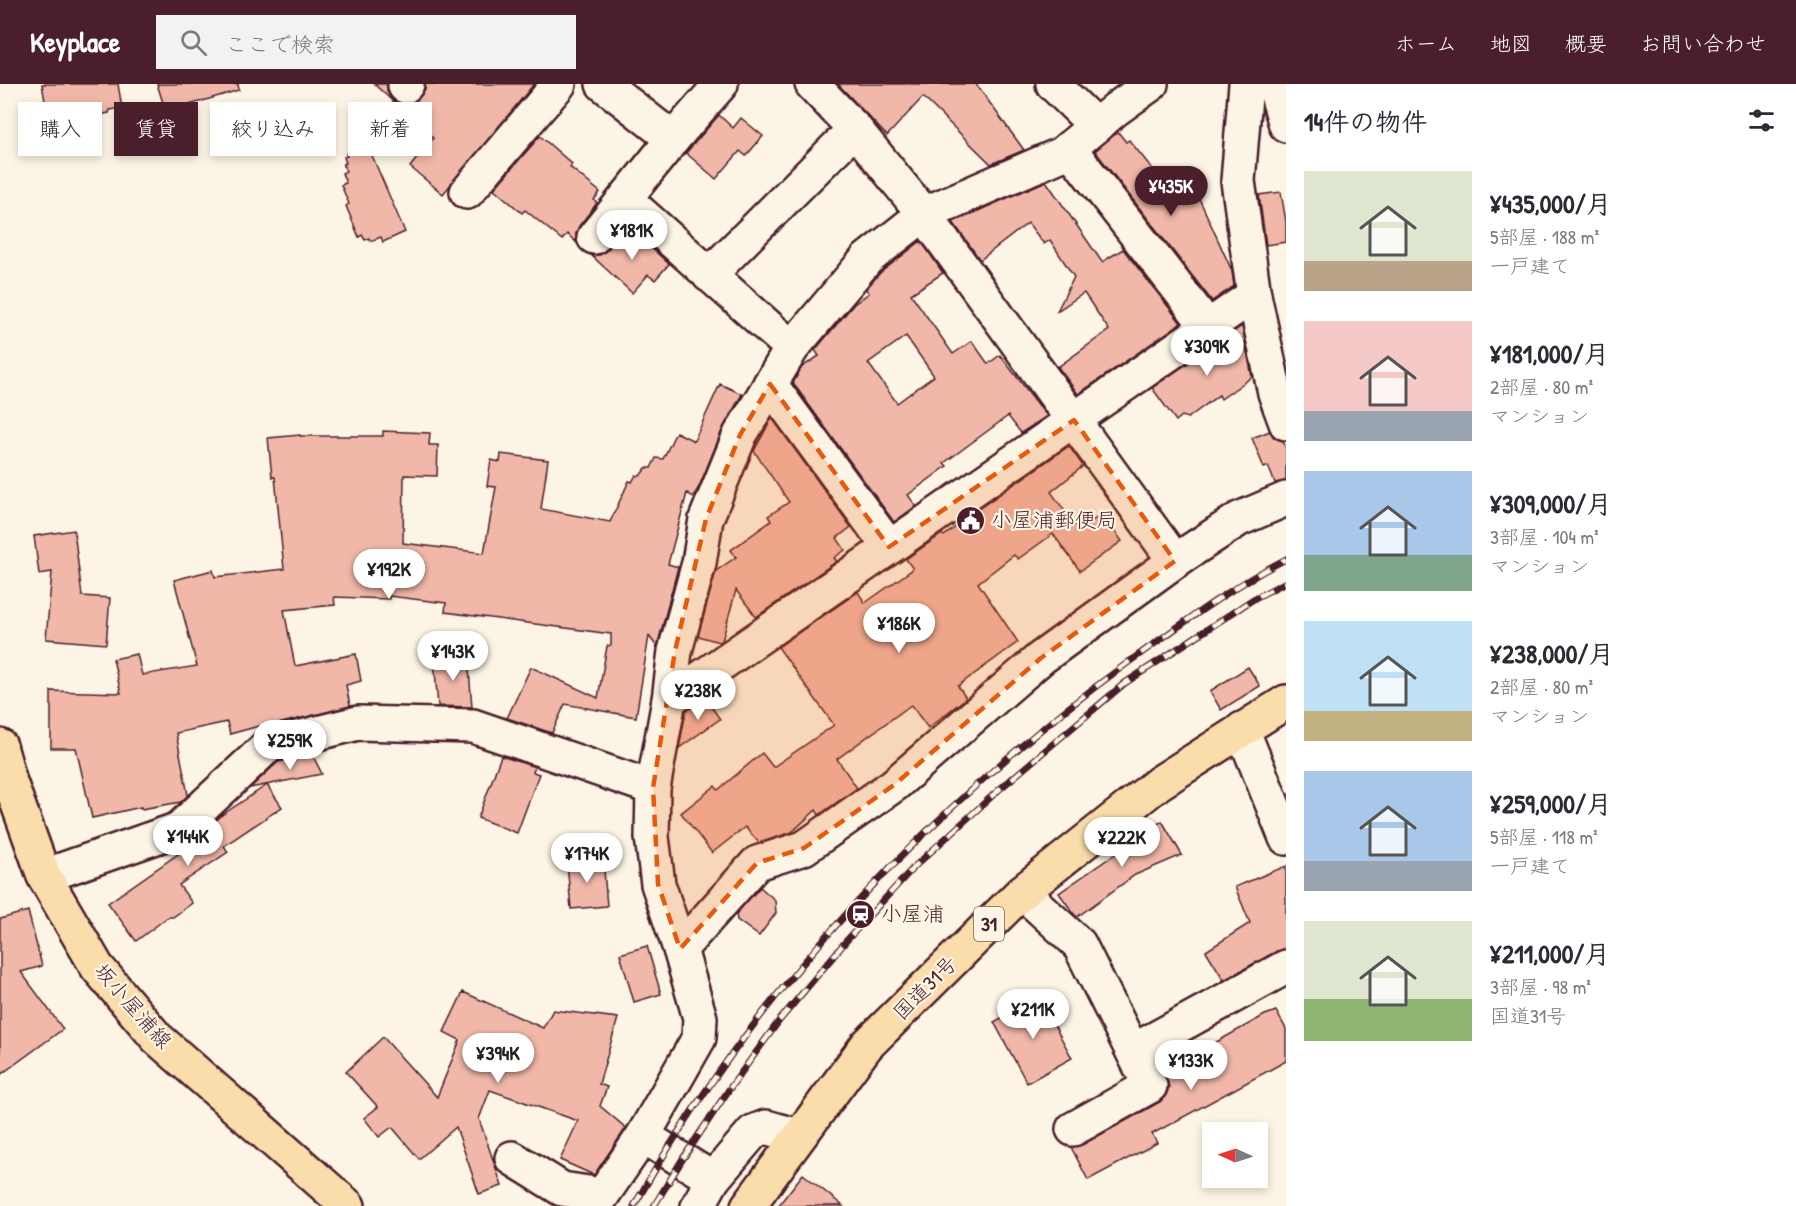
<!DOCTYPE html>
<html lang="ja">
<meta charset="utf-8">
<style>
:root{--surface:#fff;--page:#f2f2f3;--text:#2b2b33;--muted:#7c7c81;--accent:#4a1f2b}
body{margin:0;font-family:"Patrick Hand","Klee One",sans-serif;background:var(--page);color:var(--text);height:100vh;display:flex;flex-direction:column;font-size:22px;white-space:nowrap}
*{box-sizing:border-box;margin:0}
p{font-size:20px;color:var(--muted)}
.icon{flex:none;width:33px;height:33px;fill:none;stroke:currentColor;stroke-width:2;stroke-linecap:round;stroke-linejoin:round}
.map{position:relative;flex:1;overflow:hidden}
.drawer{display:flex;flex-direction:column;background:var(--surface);width:510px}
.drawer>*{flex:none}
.banner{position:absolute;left:18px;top:18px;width:570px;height:54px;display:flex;gap:12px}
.needle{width:39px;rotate:273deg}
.controls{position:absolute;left:1202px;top:1038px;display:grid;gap:12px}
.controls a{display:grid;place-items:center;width:66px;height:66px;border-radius:0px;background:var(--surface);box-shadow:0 3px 9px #0003;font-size:30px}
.price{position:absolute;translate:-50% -51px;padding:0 14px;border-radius:21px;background:#fff;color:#222;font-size:20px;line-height:39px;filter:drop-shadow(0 2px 3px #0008)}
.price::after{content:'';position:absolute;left:50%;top:36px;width:18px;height:14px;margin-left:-9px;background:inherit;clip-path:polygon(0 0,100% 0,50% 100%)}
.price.current{background:var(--accent);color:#fff}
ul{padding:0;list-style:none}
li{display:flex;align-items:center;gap:18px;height:150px;padding:0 18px}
li span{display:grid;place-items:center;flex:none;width:168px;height:120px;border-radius:0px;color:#555}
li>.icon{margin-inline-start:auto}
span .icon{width:72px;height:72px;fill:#fffc;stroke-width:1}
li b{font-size:26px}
h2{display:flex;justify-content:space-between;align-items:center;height:72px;padding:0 18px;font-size:26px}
.pill{padding:0 21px;border-radius:0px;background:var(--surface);box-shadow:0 3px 9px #0003;font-size:21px;line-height:54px}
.pill.current{background:var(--accent);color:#fff}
header{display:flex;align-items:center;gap:36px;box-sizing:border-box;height:84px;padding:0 30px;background:var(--accent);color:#fff}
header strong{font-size:28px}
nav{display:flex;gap:33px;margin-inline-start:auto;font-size:21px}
.search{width:420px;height:54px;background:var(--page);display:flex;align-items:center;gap:15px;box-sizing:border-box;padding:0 21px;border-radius:0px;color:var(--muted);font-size:22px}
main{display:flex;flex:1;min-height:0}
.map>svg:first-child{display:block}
.building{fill:#f1b8a9;stroke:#4a1f2b;stroke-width:1.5;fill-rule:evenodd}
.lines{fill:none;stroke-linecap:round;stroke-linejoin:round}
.minor-casing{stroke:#4a1f2b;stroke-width:38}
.major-casing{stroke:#4a1f2b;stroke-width:38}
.highway-casing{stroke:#4a1f2b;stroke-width:38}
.minor{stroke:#fcf5e5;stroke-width:33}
.major{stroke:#faddab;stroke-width:33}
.highway{stroke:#faddab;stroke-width:33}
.rail-casing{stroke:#4a1f2b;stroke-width:7}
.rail{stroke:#fcf5e5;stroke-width:4.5;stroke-dasharray:14;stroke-linecap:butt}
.marked{fill:#e8590c;fill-opacity:0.2;stroke:#e8590c;stroke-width:4.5;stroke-dasharray:12 8;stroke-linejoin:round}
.labels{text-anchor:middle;stroke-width:4.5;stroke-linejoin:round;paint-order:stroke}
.shield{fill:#fcf5e5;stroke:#7f5f63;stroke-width:1.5}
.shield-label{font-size:20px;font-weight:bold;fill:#4a1f2b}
.poi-label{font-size:21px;fill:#4a1f2b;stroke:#fcf5e5;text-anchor:start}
.street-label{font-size:21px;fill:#4a1f2b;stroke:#fcf5e5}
</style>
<header>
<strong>Keyplace</strong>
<div class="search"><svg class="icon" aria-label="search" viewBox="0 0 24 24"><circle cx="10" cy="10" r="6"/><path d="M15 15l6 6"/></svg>ここで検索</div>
<nav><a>ホーム</a><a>地図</a><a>概要</a><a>お問い合わせ</a></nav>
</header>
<main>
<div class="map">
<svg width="1286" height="1122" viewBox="0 0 1286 1122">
<rect width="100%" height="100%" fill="#fcf5e5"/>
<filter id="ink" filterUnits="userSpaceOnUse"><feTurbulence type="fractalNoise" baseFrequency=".0167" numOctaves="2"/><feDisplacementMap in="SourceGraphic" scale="12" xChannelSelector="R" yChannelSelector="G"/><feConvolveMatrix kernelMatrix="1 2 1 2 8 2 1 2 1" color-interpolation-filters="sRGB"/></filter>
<g filter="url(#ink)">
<!-- building -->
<g class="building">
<path d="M42,0H118L122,24L110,26L109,29L49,40Z"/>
<path d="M157,0H238L239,6L166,28Z"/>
<path d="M374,0H387V7L391,15L401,20H410L418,15L425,5V0H534L443,110L410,83L433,54Z"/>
<path d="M838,0H976L1024,66L991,80L923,13L887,52Z"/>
<path d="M719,31L733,44L741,34L763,52L746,72L740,67L716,95L686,69Z"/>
<path d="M1118,48L1126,58L1129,56L1181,120L1198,112L1232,187L1234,202L1212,217L1095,67Z"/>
<path d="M540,52L572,80L570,83L600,108L594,116L597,119L579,142L576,150V158L567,150L562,156L525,126L522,129L494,105Z"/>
<path d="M367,60L405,148L383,158L381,153L370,157L369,154L365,156L362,151L359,153L346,122L349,120L341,101L346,99L342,89L346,87L343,80L346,79L344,73L347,72L346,70Z"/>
<path d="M1046,97L1102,178L1123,165L1181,239L1078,310L1058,283L1109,246L1084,209L1057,227L1074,193L1050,156L1044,160L1028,139L980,176L953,138Z"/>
<path d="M1281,108L1286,138V158L1266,161L1259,111Z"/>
<path d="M625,144L632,151L635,149L669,180L655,196L648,191L632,209L591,171H600L608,165Z"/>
<path d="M921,157L943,189L911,210L953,270L972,257L988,280L1000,271L1047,332L1021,349L1008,332L944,379L947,382L908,411L916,422L894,438L793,299L802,283L819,272L815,266L854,220L869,209L866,205L880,189ZM906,252L934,292L897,319L868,279Z"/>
<path d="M1242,242L1252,293L1221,315L1219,311L1188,334L1182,332L1176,337L1152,304Z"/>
<path d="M720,300L742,310L723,344L699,403L693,413L687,409L668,480L678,483L657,563L649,552L636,633L565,620L552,649L507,634L531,583L598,614L607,562L611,561V550L445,528L446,519L389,512V515L334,513L335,521L284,526L295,582L356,570L361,597L346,601L350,622L260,645L259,642L230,650L227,638L176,649L188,711L181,718L141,725V723L92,734L76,664H51V607L121,609L113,575L137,570L142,591L197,582L174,496L213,486L215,493L284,485L275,393H272L268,354L300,351V352H383V347L430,349L429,361H438L437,392L404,391L403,459L484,469L496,403L487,402L491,376L500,378L501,370L548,376L541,425L610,438L629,397L632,398L636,391L640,392L646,384H651L656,374L663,375L676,348L694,357Z"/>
<path d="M772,334L851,443L837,454L845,466L834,474L837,477L756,533L736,506L722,557L719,558L698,552L716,487L736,473L731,466L771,437L768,432L789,418L754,367Z"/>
<path d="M1270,347L1274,354L1283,357L1286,364V397L1275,399L1268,382L1264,384L1252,354Z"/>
<path d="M1069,362L1083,382L1051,408L1079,446L1102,430L1122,457L1080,487L1053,450L1018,475L1014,471L978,499L1018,558L958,602L966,614L928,644L911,621L837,675L857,704L819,731L816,726L792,748L759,759L745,743L712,769L681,729L715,702L718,706L762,669L773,683L834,641L778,563L858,508L865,519L913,485L906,475L942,450L944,452L977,426Z"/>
<path d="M74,446L82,512L110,514L106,560L46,555L52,488L39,490L34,452Z"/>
<path d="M468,573L472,623L438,622L434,575Z"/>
<path d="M1248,583L1260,602L1221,626L1210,607Z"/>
<path d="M705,614L720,635L679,664L686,627Z"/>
<path d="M312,670L322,690L250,704L278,678Z"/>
<path d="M501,672L535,683L533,688L539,690L517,749L478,734Z"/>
<path d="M267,701L282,723L224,762L228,768L179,801L192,819L173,833H168L136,857L108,819L178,770L176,766L192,759L222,731Z"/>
<path d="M1162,737L1182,771L1135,791L1077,833L1074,830L1059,809L1125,763L1122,759L1140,747L1142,750Z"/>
<path d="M603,774L607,822L571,825L567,778Z"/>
<path d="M1286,782V864L1277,867L1224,896L1206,867L1250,839L1235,803Z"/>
<path d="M760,803L775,816L776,829L759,852L737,836L736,830Z"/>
<path d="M28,827L42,882L21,888L63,945L0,991V835Z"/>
<path d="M647,862L661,910L634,918L620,870Z"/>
<path d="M463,908L543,944L553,926L618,934L599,1000L607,1003L600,1022L626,1044L594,1091L560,1076L578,1037L490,1006L479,1035L502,1102L479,1110L456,1043L419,1075L392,1043L379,1053L364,1034L378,1023L346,988L383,953L437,1013L460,956L444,948Z"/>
<path d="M1039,913L1072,974L1027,999L994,938Z"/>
<path d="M1276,927L1286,945V977L1152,1050L1157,1059L1088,1096L1071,1063L1082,1061L1160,1018L1166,1011L1169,1003L1164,987L1265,931Z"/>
<path d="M803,1090L843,1122H778Z"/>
</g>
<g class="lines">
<defs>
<g id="minor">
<path d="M603,0L673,55"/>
<path d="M812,0L855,45L924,130L1175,477"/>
<path d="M1053,0L1096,42"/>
<path d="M1246,0L1238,97L1254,211L1275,309L1286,339"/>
<path d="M1274,0L1286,41"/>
<path d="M405,2L407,0"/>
<path d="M1069,64L1208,243"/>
<path d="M467,108L559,0"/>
<path d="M625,115L792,264"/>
<path d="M594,153L673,55L721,0"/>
<path d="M709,191L855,45"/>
<path d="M770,300L889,463"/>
<path d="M669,616L1254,211"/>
<path d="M1242,645L1286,754"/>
<path d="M44,792L179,745L269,661L358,639L473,642L653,704"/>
<path d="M1022,808L1079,860L1150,1002L1073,1045"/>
<path d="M680,865L757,779L804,764L894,701L1041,574L1175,477L1239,435L1286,415"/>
<path d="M1133,967L1286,883"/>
<path d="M643,1052L713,1095L698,1122"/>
<path d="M512,1074L562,1105L602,1111"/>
<path d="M713,1095L753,1048L766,1043L798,1052"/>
<path d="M595,1122L643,1052L699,954L700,934L680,865L658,800L652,753L653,704L669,616L675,567L699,479L706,435L740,351L792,264L867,175L924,130L1062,70L1116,25L1151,0"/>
</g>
<path id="major" d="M0,662L10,698L44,792L97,883L157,954L348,1122"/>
<path id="highway" d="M748,1122L867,961L1022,808L1159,699L1286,618"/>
</defs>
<!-- minor casing -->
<use href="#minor" class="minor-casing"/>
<!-- major casing -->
<use href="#major" class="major-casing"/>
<!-- highway casing -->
<use href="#highway" class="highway-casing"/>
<!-- minor -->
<use href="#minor" class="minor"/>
<!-- major -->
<use href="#major" class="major"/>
<!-- highway -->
<use href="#highway" class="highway"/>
<defs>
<g id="rail">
<path d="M634,1122C755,907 928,725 1126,580C1178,543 1229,504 1286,475"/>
<path d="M654,1122L682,1076L730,1004L779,937L847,856L914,783L1002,703L1125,599L1255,514L1286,498"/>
</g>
</defs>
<!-- rail casing -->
<use href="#rail" class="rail-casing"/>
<!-- rail -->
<use href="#rail" class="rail"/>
</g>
</g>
<!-- marked area -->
<path class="marked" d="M770,300L889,463L1074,336L1175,477L1041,574L894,701L804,764L757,779L680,865L658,800L653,704L675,567L706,435L740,351Z"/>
<!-- icons -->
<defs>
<symbol id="civic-disc" viewBox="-11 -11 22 22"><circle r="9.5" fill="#4a1f2b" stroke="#fcf5e5"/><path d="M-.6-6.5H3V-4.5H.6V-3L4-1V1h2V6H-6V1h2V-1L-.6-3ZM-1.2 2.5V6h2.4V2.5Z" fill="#fff"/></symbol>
<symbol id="station-disc" viewBox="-11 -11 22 22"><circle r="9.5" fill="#4a1f2b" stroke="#fcf5e5"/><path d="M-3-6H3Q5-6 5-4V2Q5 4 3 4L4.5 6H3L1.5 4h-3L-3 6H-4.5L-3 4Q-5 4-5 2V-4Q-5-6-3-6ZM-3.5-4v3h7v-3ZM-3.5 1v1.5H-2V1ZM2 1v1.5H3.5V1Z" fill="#fff"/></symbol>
</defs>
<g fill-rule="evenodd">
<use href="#civic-disc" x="954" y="420" width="33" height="33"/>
<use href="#station-disc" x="844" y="814" width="33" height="33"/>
</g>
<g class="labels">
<!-- shield labels -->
<rect class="shield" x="974" y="823" width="30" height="34" rx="4.5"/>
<g class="shield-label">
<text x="989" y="847">31</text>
</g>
<!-- poi labels -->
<g class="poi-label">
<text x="991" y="443">小屋浦郵便局</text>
<text x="881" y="837">小屋浦</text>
</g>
<!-- street labels -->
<g class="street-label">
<text transform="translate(925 904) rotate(-45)" y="7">国道31号</text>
<text transform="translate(133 922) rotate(49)" y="7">坂小屋浦線</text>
</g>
</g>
</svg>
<div class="controls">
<a><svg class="needle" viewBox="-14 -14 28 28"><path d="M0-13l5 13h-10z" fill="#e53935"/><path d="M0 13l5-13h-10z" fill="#7c7c81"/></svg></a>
</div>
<b class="price current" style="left:1171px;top:133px">¥435K</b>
<b class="price" style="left:632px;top:177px">¥181K</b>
<b class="price" style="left:1207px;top:293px">¥309K</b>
<b class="price" style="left:389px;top:516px">¥192K</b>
<b class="price" style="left:899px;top:570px">¥186K</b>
<b class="price" style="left:453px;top:598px">¥143K</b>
<b class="price" style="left:698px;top:637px">¥238K</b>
<b class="price" style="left:290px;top:687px">¥259K</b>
<b class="price" style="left:188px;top:783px">¥144K</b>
<b class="price" style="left:1122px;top:784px">¥222K</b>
<b class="price" style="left:587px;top:800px">¥174K</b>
<b class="price" style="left:1033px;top:956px">¥211K</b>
<b class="price" style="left:498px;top:1000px">¥394K</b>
<b class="price" style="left:1191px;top:1007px">¥133K</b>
<div class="banner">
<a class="pill">購入</a>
<a class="pill current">賃貸</a>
<a class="pill">絞り込み</a>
<a class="pill">新着</a>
</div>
</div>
<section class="drawer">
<h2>14件の物件<svg class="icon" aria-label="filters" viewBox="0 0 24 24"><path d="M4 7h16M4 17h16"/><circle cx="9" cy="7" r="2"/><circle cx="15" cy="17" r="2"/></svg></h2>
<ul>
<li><span style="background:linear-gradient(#dfe7d0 75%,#b9a48a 0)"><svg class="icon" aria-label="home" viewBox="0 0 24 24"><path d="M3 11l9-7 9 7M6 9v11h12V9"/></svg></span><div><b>¥435,000/月</b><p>5部屋 · 188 m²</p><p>一戸建て</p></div></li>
<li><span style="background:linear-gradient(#f6c9c9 75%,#9aa5b1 0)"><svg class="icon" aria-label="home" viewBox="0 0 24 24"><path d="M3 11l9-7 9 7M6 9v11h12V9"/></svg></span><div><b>¥181,000/月</b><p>2部屋 · 80 m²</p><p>マンション</p></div></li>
<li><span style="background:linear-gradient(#a9c7e8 70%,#7fa58c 0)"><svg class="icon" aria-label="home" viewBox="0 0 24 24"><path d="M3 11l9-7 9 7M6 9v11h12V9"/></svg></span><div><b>¥309,000/月</b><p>3部屋 · 104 m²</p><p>マンション</p></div></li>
<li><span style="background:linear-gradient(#bfe0f5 75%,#c2b280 0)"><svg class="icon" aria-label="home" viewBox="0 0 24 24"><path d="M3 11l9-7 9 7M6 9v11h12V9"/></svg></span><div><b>¥238,000/月</b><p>2部屋 · 80 m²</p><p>マンション</p></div></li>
<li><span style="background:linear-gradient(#a9c7e8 75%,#9aa5b1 0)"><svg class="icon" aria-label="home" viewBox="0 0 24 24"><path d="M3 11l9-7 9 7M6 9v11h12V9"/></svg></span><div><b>¥259,000/月</b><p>5部屋 · 118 m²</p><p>一戸建て</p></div></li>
<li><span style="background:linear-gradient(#dfe7d0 65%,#8fb573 0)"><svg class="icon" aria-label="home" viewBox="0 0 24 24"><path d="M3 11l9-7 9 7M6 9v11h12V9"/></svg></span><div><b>¥211,000/月</b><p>3部屋 · 98 m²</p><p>国道31号</p></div></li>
</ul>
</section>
</main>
